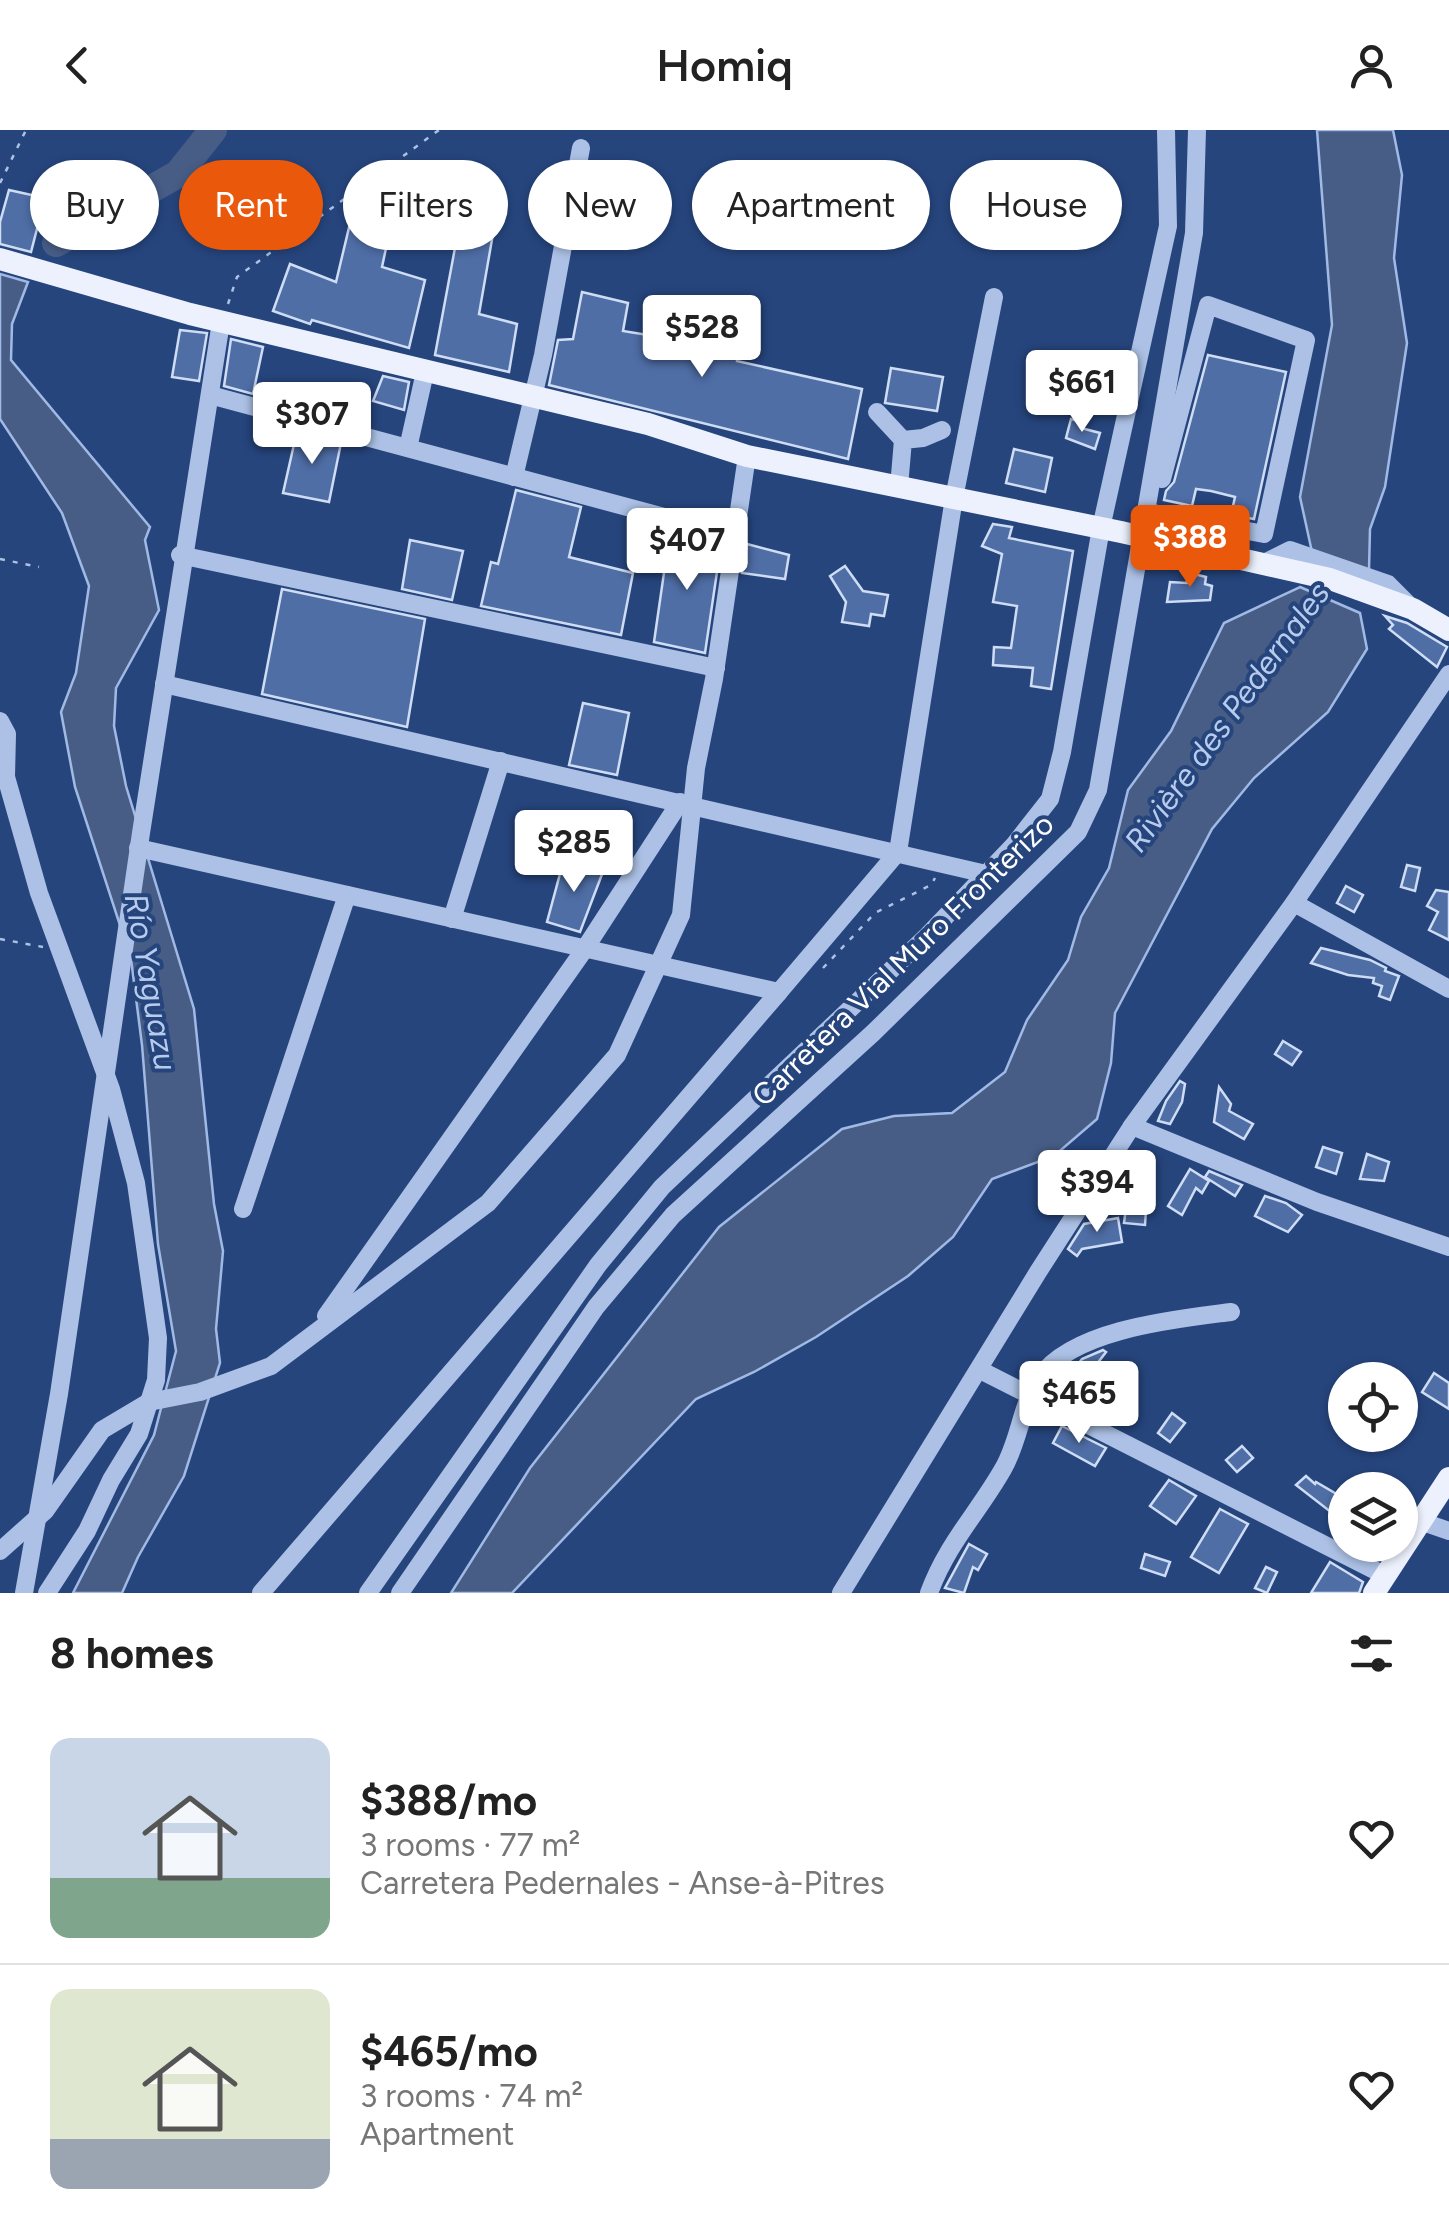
<!DOCTYPE html>
<meta charset="utf-8">
<style>
:root{--surface:#fff;--page:#f2f2f2;--text:#222;--muted:#767676;--line:#e0e0e0;--accent:#ea580c}
body{margin:0;font-family:Figtree,sans-serif;background:var(--page);color:var(--text);height:100vh;display:flex;flex-direction:column;font-size:38px;white-space:nowrap}
*{box-sizing:border-box;margin:0}
p{font-size:32px;color:var(--muted)}
.icon{flex:none;width:55px;height:55px;fill:none;stroke:currentColor;stroke-width:2;stroke-linecap:round;stroke-linejoin:round}
.map{position:relative;height:1463px;overflow:hidden}
.drawer{display:flex;flex-direction:column;background:var(--surface);flex:1}
.drawer>*{flex:none}
.top-card{position:absolute;left:30px;top:30px;width:1390px;height:90px;display:flex;gap:20px}
.tools{position:absolute;left:1328px;top:1232px;display:grid;gap:20px}
.tools a{display:grid;place-items:center;width:90px;height:90px;border-radius:50%;background:var(--surface);box-shadow:0 2px 8px #0004;font-size:50px}
.price{position:absolute;translate:-50% -85px;padding:0 22px;border-radius:10px;background:#fff;color:#222;font-size:32px;line-height:65px;filter:drop-shadow(0 2px 5px #0008)}
.price::after{content:'';position:absolute;left:50%;top:60px;width:30px;height:22px;margin-left:-15px;background:inherit;clip-path:polygon(0 0,100% 0,50% 100%)}
.price.active{background:var(--accent);color:#fff}
ul{padding:0;list-style:none}
li{display:flex;align-items:center;gap:30px;height:250px;padding:0 50px}
li+li{border-top:2px solid var(--line)}
li span{display:grid;place-items:center;flex:none;width:280px;height:200px;border-radius:20px;color:#555}
li>.icon{margin-inline-start:auto}
span .icon{width:120px;height:120px;fill:#fffc;stroke-width:1}
li b{font-size:42px}
h2{display:flex;justify-content:space-between;align-items:center;height:120px;padding:0 50px;font-size:42px}
.chip{padding:0 35px;border-radius:45px;background:var(--surface);box-shadow:0 2px 8px #0004;font-size:35px;line-height:90px}
.chip.active{background:var(--accent);color:#fff}
header{display:flex;justify-content:space-between;align-items:center;height:130px;padding:0 50px;background:var(--surface);font-size:45px;font-weight:600}
.map>svg:first-child{display:block}
.water{fill:#475d86;stroke:#a0bae5;stroke-width:2.5}
.lines{fill:none;stroke-linecap:round;stroke-linejoin:round}
.river{stroke:#475d86;stroke-width:28}
.building{fill:#4f6ea6;stroke:#cedcf4;stroke-width:2.5}
.path{stroke:#acc1e5;stroke-width:2.5;stroke-dasharray:5 8;stroke-linecap:butt}
.minor{stroke:#acc1e5;stroke-width:18}
.major{stroke:#ecf1fd;stroke-width:22}
.labels{text-anchor:middle;stroke-width:8;stroke-linejoin:round;paint-order:stroke}
.street-label{font-size:30px;fill:#fff;stroke:#26457d}
.water-label{font-size:32px;font-style:italic;fill:#b7cbed;stroke:#26457d}
</style>
<header><svg class="icon" aria-label="back" viewBox="0 0 24 24"><path d="M15 5l-7 7 7 7"/></svg>Homiq<svg class="icon" aria-label="person" viewBox="0 0 24 24"><circle cx="12" cy="8" r="4"/><path d="M4 21q1-7 8-7t8 7"/></svg></header>
<div class="map">
<svg width="1449" height="1463" viewBox="0 0 1449 1463">
<rect width="100%" height="100%" fill="#26457d"/>
<!-- water -->
<g class="water">
<path d="M1317,0H1393L1402,45L1394,128L1407,213L1385,357L1370,399L1369,440L1312,422L1300,367L1332,195Z"/>
<path d="M0,144L28,152L12,194L11,230L150,397L145,410L159,480L116,558L114,596L126,656L194,879L214,1074L223,1121L216,1199L220,1233L184,1346L138,1427L122,1463H73L154,1305L176,1221L158,1114L142,915L131,829L75,657L61,582L76,543L89,456L62,383L0,289Z"/>
<path d="M1300,457L1360,483L1367,519L1328,582L1254,648L1212,699L1115,883L1111,933L1097,989L1054,1026L992,1049L953,1107L908,1146L816,1207L754,1242L696,1269L512,1463H451L530,1338L719,1097L842,999L894,986L952,983L1005,942L1027,890L1068,830L1081,787L1109,738L1128,660L1171,601L1224,493Z"/>
</g>
<g class="lines">
<!-- river -->
<path class="river" d="M56,113L178,44L213,0"/>
</g>
<!-- building -->
<g class="building">
<path d="M9,60L45,68L31,122L0,114V92Z"/>
<path d="M352,85L391,95L382,137L425,150L409,218L312,190L310,194L273,181L290,134L336,152Z"/>
<path d="M460,91L494,98L479,184L517,194L509,242L435,225Z"/>
<path d="M582,162L628,173L623,201L685,211L688,183L745,192L737,231L862,259L848,329L549,255L558,210L573,209Z"/>
<path d="M180,200L207,203L199,251L172,247Z"/>
<path d="M231,209L263,217L253,264L224,256Z"/>
<path d="M1208,225L1286,242L1254,389L1231,385L1235,367L1211,361L1196,359L1192,376L1164,370L1166,361L1174,352Z"/>
<path d="M891,238L943,247L937,281L885,273Z"/>
<path d="M383,246L409,252L404,280L373,271Z"/>
<path d="M1071,289L1082,292L1081,298L1100,303L1095,319L1066,308Z"/>
<path d="M297,301L341,313L329,372L283,363Z"/>
<path d="M1014,319L1052,328L1045,362L1006,353Z"/>
<path d="M516,360L581,377L569,427L633,443L621,505L481,476L491,432L498,434Z"/>
<path d="M993,394L1012,397L1009,408L1073,421L1051,559L1031,556L1033,538L993,535L994,517L1011,518L1017,476L993,472L1002,424L982,416Z"/>
<path d="M670,401L721,415L705,523L654,512Z"/>
<path d="M410,410L463,421L452,470L402,459Z"/>
<path d="M747,414L789,425L785,449L742,443Z"/>
<path d="M845,436L863,461L888,465L884,486L871,484L869,496L842,492L846,472L830,446Z"/>
<path d="M1194,444L1206,447L1205,454L1212,456L1210,470L1167,472L1170,452L1187,453V448L1193,450Z"/>
<path d="M282,459L425,489L407,597L262,564Z"/>
<path d="M1385,486L1407,493L1447,517L1437,537L1389,499L1393,495Z"/>
<path d="M583,573L629,583L617,645L569,635Z"/>
<path d="M564,729L604,739L580,802L547,792Z"/>
<path d="M1407,735L1420,738L1415,761L1401,757Z"/>
<path d="M1346,756L1363,765L1354,782L1337,773Z"/>
<path d="M1436,760L1449,762V810L1429,800L1438,782L1427,776Z"/>
<path d="M1321,818L1370,830L1386,838L1385,841L1399,846L1390,870L1379,866L1382,856L1373,853L1374,848L1348,845L1311,833Z"/>
<path d="M1283,911L1301,922L1292,935L1275,924Z"/>
<path d="M1180,951L1185,954L1182,972L1170,994L1158,991L1166,971Z"/>
<path d="M1219,957L1231,974L1229,981L1253,994L1244,1009L1214,992Z"/>
<path d="M1323,1017L1342,1023L1336,1044L1316,1037Z"/>
<path d="M1367,1024L1389,1032L1384,1051L1360,1049Z"/>
<path d="M1190,1039L1209,1051L1202,1063L1196,1058L1182,1085L1168,1076Z"/>
<path d="M1209,1041L1242,1055L1235,1066L1205,1047Z"/>
<path d="M1265,1066L1286,1073L1302,1085L1288,1102L1255,1086Z"/>
<path d="M1126,1078L1146,1080L1145,1095L1124,1093Z"/>
<path d="M1118,1088L1122,1112L1082,1119L1077,1126L1068,1119L1084,1094Z"/>
<path d="M1103,1220L1106,1222L1087,1247L1075,1238L1082,1229Z"/>
<path d="M1434,1243L1449,1253V1279L1422,1262Z"/>
<path d="M1172,1283L1185,1293L1170,1312L1158,1303Z"/>
<path d="M1062,1296L1106,1318L1095,1336L1053,1313Z"/>
<path d="M1242,1316L1253,1328L1237,1342L1226,1330Z"/>
<path d="M1306,1346L1315,1354L1316,1352L1345,1369V1393L1296,1355Z"/>
<path d="M1169,1350L1196,1366L1176,1394L1150,1376Z"/>
<path d="M1220,1379L1248,1394L1219,1443L1191,1427Z"/>
<path d="M969,1414L987,1424L978,1440L973,1437L964,1463L945,1458Z"/>
<path d="M1145,1424L1170,1432L1165,1446L1141,1438Z"/>
<path d="M1330,1432L1363,1452L1359,1463H1311Z"/>
<path d="M1266,1437L1277,1442L1267,1463L1255,1458Z"/>
</g>
<g class="lines">
<!-- path -->
<g class="path">
<path d="M0,53L26,0"/>
<path d="M228,174L237,147L439,0"/>
<path d="M0,429L39,437"/>
<path d="M0,809L43,817"/>
<path d="M823,838L875,783L931,755L935,748"/>
</g>
<!-- minor -->
<g class="minor">
<path d="M210,265L735,406"/>
<path d="M877,282L903,310"/>
<path d="M408,318L425,242"/>
<path d="M514,347L543,225L581,18"/>
<path d="M899,357L903,310L923,308L942,300"/>
<path d="M1153,383L1264,404L1306,210L1208,175L1162,349"/>
<path d="M180,425L716,538"/>
<path d="M1264,433L1290,420L1388,454L1409,475"/>
<path d="M164,554L986,744"/>
<path d="M0,591L7,604L6,647L39,763L111,959L136,1053L158,1208L156,1250L139,1304L111,1350L87,1401L47,1463"/>
<path d="M138,718L779,862L898,722L954,368L994,167"/>
<path d="M1294,773L1449,859"/>
<path d="M452,789L501,631"/>
<path d="M1132,996L1317,1072L1449,1117"/>
<path d="M243,1079L347,765"/>
<path d="M326,1186L584,820L680,672"/>
<path d="M980,1240L1384,1445"/>
<path d="M1420,1391L1449,1401"/>
<path d="M0,1421L45,1381L102,1300L149,1272L200,1262L271,1236L488,1073L617,925L681,785L696,638L714,549L747,326"/>
<path d="M24,1463L59,1264L141,703L221,192"/>
<path d="M261,1463L779,862"/>
<path d="M368,1463L598,1135L662,1057L928,805L1014,715L1050,669L1062,622L1101,398L1168,96L1166,0"/>
<path d="M400,1463L596,1177L673,1085L873,903L1078,702L1098,660L1194,103L1197,0"/>
<path d="M841,1463L1038,1142L1132,996L1294,773L1449,544"/>
<path d="M929,1463C948,1412 978,1383 1003,1339C1020,1310 1021,1274 1040,1247C1073,1199 1177,1189 1231,1182"/>
</g>
<!-- major -->
<g class="major">
<path d="M0,129L190,184L648,294L747,326L1121,402L1330,449L1413,479L1449,500"/>
<path d="M1374,1463L1449,1348"/>
</g>
</g>
<g class="labels">
<!-- street labels -->
<g class="street-label">
<text transform="translate(903 830) rotate(-44)" y="10">Carretera Vial Muro Fronterizo</text>
</g>
<!-- water labels -->
<g class="water-label">
<text transform="translate(1227 587) rotate(-54)" y="11">Rivière des Pedernales</text>
<text transform="translate(151 852) rotate(80)" y="11">Río Yaguazu</text>
</g>
</g>
</svg>
<div class="tools">
<a><svg class="icon" aria-label="locate" viewBox="0 0 24 24"><circle cx="12" cy="12" r="6"/><path d="M12 2v4M12 18v4M2 12h4M18 12h4"/></svg></a>
<a><svg class="icon" aria-label="layers" viewBox="0 0 24 24"><path d="M12 4l9 5-9 5-9-5zM3 14l9 5 9-5"/></svg></a>
</div>
<b class="price" style="left:702px;top:250px">$528</b>
<b class="price" style="left:1082px;top:305px">$661</b>
<b class="price" style="left:312px;top:337px">$307</b>
<b class="price active" style="left:1190px;top:460px">$388</b>
<b class="price" style="left:687px;top:463px">$407</b>
<b class="price" style="left:574px;top:765px">$285</b>
<b class="price" style="left:1097px;top:1105px">$394</b>
<b class="price" style="left:1079px;top:1316px">$465</b>
<div class="top-card">
<a class="chip">Buy</a>
<a class="chip active">Rent</a>
<a class="chip">Filters</a>
<a class="chip">New</a>
<a class="chip">Apartment</a>
<a class="chip">House</a>
</div>
</div>
<section class="drawer">
<h2>8 homes<svg class="icon" aria-label="filters" viewBox="0 0 24 24"><path d="M4 7h16M4 17h16"/><circle cx="9" cy="7" r="2"/><circle cx="15" cy="17" r="2"/></svg></h2>
<ul>
<li><span style="background:linear-gradient(#c9d6e8 70%,#7fa58c 0)"><svg class="icon" aria-label="home" viewBox="0 0 24 24"><path d="M3 11l9-7 9 7M6 9v11h12V9"/></svg></span><div><b>$388/mo</b><p>3 rooms · 77 m²</p><p>Carretera Pedernales - Anse-à-Pitres</p></div><svg class="icon" aria-label="heart" viewBox="0 0 24 24"><path d="M12 20l-8-8c-3-5 5-10 8-4 3-6 11-1 8 4z"/></svg></li>
<li><span style="background:linear-gradient(#dfe7d0 75%,#9aa5b1 0)"><svg class="icon" aria-label="home" viewBox="0 0 24 24"><path d="M3 11l9-7 9 7M6 9v11h12V9"/></svg></span><div><b>$465/mo</b><p>3 rooms · 74 m²</p><p>Apartment</p></div><svg class="icon" aria-label="heart" viewBox="0 0 24 24"><path d="M12 20l-8-8c-3-5 5-10 8-4 3-6 11-1 8 4z"/></svg></li>
</ul>
</section>
